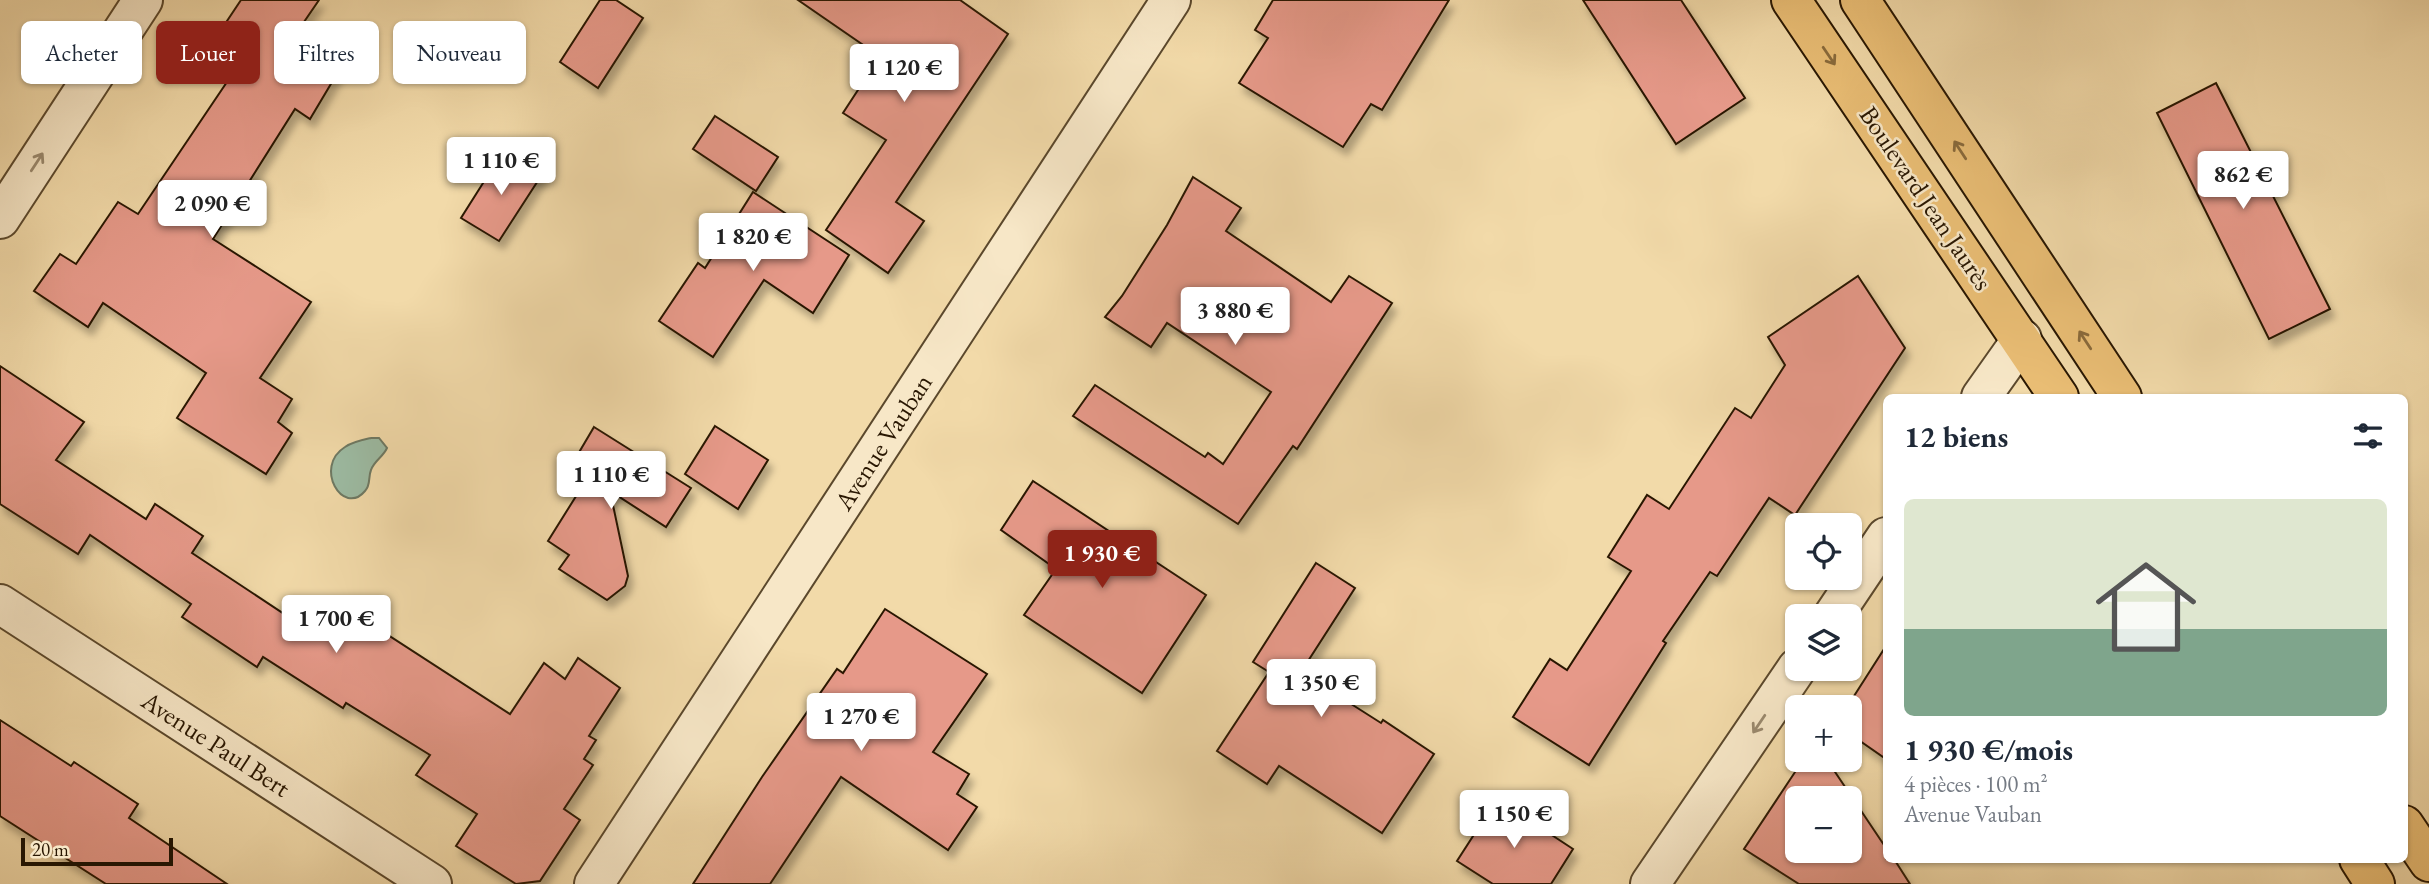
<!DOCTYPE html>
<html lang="fr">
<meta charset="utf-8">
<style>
:root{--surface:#fff;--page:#f2f2f3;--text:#1f2937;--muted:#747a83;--accent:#8f2418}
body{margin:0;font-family:"EB Garamond",serif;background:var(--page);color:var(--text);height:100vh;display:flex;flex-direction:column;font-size:26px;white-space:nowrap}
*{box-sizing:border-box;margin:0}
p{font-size:23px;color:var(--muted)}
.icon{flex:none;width:38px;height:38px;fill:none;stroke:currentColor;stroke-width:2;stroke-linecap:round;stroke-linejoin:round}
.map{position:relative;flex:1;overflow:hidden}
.sheet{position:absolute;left:1883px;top:394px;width:525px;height:469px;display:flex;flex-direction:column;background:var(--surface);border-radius:10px;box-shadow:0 2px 5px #0004}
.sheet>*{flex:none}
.banner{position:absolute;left:21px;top:21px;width:665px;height:63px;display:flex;gap:14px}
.fabs{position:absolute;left:1785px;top:513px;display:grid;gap:14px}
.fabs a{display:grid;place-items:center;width:77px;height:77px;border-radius:10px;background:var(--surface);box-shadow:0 2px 5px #0004;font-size:35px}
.scale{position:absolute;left:21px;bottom:18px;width:152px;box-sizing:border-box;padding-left:7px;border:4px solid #291702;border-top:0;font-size:19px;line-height:24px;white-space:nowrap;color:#291702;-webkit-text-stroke:5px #f7e7c7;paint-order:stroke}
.price{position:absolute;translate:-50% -60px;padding:0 16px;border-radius:7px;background:#fff;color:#222;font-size:23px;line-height:46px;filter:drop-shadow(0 2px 4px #0008)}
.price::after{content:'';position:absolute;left:50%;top:42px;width:21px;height:16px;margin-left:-10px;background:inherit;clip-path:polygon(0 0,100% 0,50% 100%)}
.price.selected{background:var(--accent);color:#fff}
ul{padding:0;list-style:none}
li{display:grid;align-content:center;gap:14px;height:371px;padding:0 21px}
li span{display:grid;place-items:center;height:217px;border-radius:10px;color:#555}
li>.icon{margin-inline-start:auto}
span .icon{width:126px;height:126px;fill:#fffc;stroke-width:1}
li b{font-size:30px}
h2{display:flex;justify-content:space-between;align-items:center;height:84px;padding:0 21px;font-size:30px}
.tag{padding:0 24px;border-radius:10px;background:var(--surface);box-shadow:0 2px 5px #0004;font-size:24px;line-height:63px}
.tag.selected{background:var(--accent);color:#fff}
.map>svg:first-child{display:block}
.water{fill:#9cbba3;stroke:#6e7963;stroke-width:2}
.building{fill:#e69989;stroke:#291702;stroke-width:2;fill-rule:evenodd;filter:url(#shadow)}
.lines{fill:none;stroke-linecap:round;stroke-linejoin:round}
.minor-casing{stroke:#5b482c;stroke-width:42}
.major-casing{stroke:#291702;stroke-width:42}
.minor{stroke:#f7e7c7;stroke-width:38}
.major{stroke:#e9bd74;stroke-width:38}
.oneway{stroke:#896a3b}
.oneway2{stroke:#9a896e}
.labels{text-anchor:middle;stroke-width:5;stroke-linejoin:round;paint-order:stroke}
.street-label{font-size:26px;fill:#291702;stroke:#f7e7c7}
</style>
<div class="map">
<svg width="2429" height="884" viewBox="0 0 2429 884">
<defs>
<filter id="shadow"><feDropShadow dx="4.5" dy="8" stdDeviation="3.5" flood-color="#0004"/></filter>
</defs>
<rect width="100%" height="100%" fill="#f2daa9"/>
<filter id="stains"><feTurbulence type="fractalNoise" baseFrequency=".00286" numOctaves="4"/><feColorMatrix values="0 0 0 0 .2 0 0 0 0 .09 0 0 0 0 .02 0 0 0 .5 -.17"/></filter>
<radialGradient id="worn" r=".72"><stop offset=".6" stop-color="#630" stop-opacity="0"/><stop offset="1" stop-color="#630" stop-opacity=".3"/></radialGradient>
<!-- water -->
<path class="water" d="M371,438H379L387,448C383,457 374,461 371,470C368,477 371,485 365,491C343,517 313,467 345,447C352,442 362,440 371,438Z"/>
<!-- building -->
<g class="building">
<path d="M241,0H319L291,41L338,72L310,119L295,109L213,239L311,302L260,378L292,399L278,422L292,433L266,474L177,418L206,373L103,303L88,327L34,291L60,254L76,264L118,202L138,214L235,70L207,51Z"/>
<path d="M600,0H616L643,18L598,88L560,62Z"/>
<path d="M798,0H960L1008,34L896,202L924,221L888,273L826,230L886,140L843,113L871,70L860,62L869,49Z"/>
<path d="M1273,0H1449L1382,110L1371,104L1343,147L1239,83L1268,38L1255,30Z"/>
<path d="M1583,0H1681L1745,98L1676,144Z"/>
<path d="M2216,83L2330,309L2269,339L2157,113Z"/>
<path d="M715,116L778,157L756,191L693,149Z"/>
<path d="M502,153L541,176L499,241L461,218Z"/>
<path d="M1193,177L1241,208L1226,231L1331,302L1349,276L1392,303L1297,449L1293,446L1238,524L1073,416L1095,385L1205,457L1208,453L1223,464L1271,392L1167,323L1151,347L1105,317L1122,296L1167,225Z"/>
<path d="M753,192L849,255L813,313L764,280L713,357L659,321L698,263L705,268Z"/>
<path d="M1858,276L1905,348L1795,515L1769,498L1717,576L1710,572L1663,641L1666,643L1589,765L1513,717L1550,659L1567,670L1631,571L1608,557L1647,495L1669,509L1735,408L1751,418L1785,365L1768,337Z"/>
<path d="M0,366L84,422L56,460L146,519L155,504L203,536L192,553L319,637L340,604L510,714L544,663L565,679L578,658L620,688L589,736L596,740L584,759L593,765L564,809L580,820L540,881L516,884L456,846L477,814L416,775L430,755L346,703L343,708L263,657L257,667L182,617L191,604L90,535L78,554L0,504Z"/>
<path d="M715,426L768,460L738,509L685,474Z"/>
<path d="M594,427L691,488L666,527L610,491L628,576L625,586L607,600L559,569L569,555L548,541L588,477L571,466Z"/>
<path d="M1033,481L1206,595L1142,693L1024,615L1056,569L1001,530Z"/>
<path d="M1316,563L1355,588L1301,672L1381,723L1383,720L1434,754L1382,833L1279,766L1267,784L1217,751L1269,672L1253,662Z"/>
<path d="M885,609L987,674L933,752L969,774L957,794L977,807L948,850L841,777L770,884H693L762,777L837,669L843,673Z"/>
<path d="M1886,646V759L1850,734V707H1847Z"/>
<path d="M0,720L71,766L74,762L138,804L129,818L227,884H106L0,816Z"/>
<path d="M1803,760L1811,765L1814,760H1827L1886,848V859H1894L1910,884H1799L1744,849ZM1797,798H1850V850H1797Z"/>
<path d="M1497,799L1573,849L1551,884H1493L1457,861Z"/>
</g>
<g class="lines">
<defs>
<g id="minor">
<path d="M0,219L143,0"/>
<path d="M1981,397L2022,339"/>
<path d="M0,604L432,884"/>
<path d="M1833,616L1886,537"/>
<path d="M594,884L1171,0"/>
<path d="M1650,884L1797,668"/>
</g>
<g id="major">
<path d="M1791,0L2059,397"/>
<path d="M1860,0L2122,397"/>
<path d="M2404,825L2429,862"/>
<path d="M2359,859L2375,884"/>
</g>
</defs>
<!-- minor casing -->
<use href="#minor" class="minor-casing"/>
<!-- major casing -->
<use href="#major" class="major-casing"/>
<!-- minor -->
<use href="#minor" class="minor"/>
<!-- major -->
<use href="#major" class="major"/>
</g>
<!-- one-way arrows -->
<defs><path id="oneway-shaft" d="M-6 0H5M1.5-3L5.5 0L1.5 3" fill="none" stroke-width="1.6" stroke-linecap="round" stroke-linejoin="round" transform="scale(1.75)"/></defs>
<g class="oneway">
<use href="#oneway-shaft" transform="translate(1829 56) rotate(56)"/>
<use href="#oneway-shaft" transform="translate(1960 150) rotate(-123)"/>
<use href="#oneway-shaft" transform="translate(2085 340) rotate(-123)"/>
</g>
<g class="oneway2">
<use href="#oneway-shaft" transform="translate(37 162) rotate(-57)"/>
<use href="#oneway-shaft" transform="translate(1759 724) rotate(124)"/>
</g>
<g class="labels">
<!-- street labels -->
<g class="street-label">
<text transform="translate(1926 198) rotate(56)" y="9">Boulevard Jean Jaurès</text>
<text transform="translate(883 442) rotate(-57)" y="9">Avenue Vauban</text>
<text transform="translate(216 744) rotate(33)" y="9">Avenue Paul Bert</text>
</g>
</g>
<rect width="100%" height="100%" filter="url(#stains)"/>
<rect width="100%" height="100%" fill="url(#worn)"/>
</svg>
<div class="fabs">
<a><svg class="icon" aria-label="locate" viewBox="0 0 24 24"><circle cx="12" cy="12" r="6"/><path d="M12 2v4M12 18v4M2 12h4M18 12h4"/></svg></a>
<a><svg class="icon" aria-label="layers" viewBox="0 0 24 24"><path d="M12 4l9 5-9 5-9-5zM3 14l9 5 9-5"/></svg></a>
<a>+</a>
<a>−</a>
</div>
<div class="scale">20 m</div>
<b class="price" style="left:904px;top:104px">1 120 €</b>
<b class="price" style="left:501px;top:197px">1 110 €</b>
<b class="price" style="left:2243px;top:211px">862 €</b>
<b class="price" style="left:212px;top:240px">2 090 €</b>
<b class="price" style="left:753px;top:273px">1 820 €</b>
<b class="price" style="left:1235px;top:347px">3 880 €</b>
<b class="price" style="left:611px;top:511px">1 110 €</b>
<b class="price selected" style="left:1102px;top:590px">1 930 €</b>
<b class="price" style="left:336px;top:655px">1 700 €</b>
<b class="price" style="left:1321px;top:719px">1 350 €</b>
<b class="price" style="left:861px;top:753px">1 270 €</b>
<b class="price" style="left:1514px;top:850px">1 150 €</b>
<div class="banner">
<a class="tag">Acheter</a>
<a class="tag selected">Louer</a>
<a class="tag">Filtres</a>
<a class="tag">Nouveau</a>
</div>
<section class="sheet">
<h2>12 biens<svg class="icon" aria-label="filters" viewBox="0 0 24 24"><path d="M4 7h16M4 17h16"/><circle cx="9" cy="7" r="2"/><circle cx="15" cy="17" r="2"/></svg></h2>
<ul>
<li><span style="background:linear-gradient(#dfe7d0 60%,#7fa58c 0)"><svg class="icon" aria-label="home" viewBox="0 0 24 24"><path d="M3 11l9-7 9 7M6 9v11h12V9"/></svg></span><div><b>1 930 €/mois</b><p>4 pièces · 100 m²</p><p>Avenue Vauban</p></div></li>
</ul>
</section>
</div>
